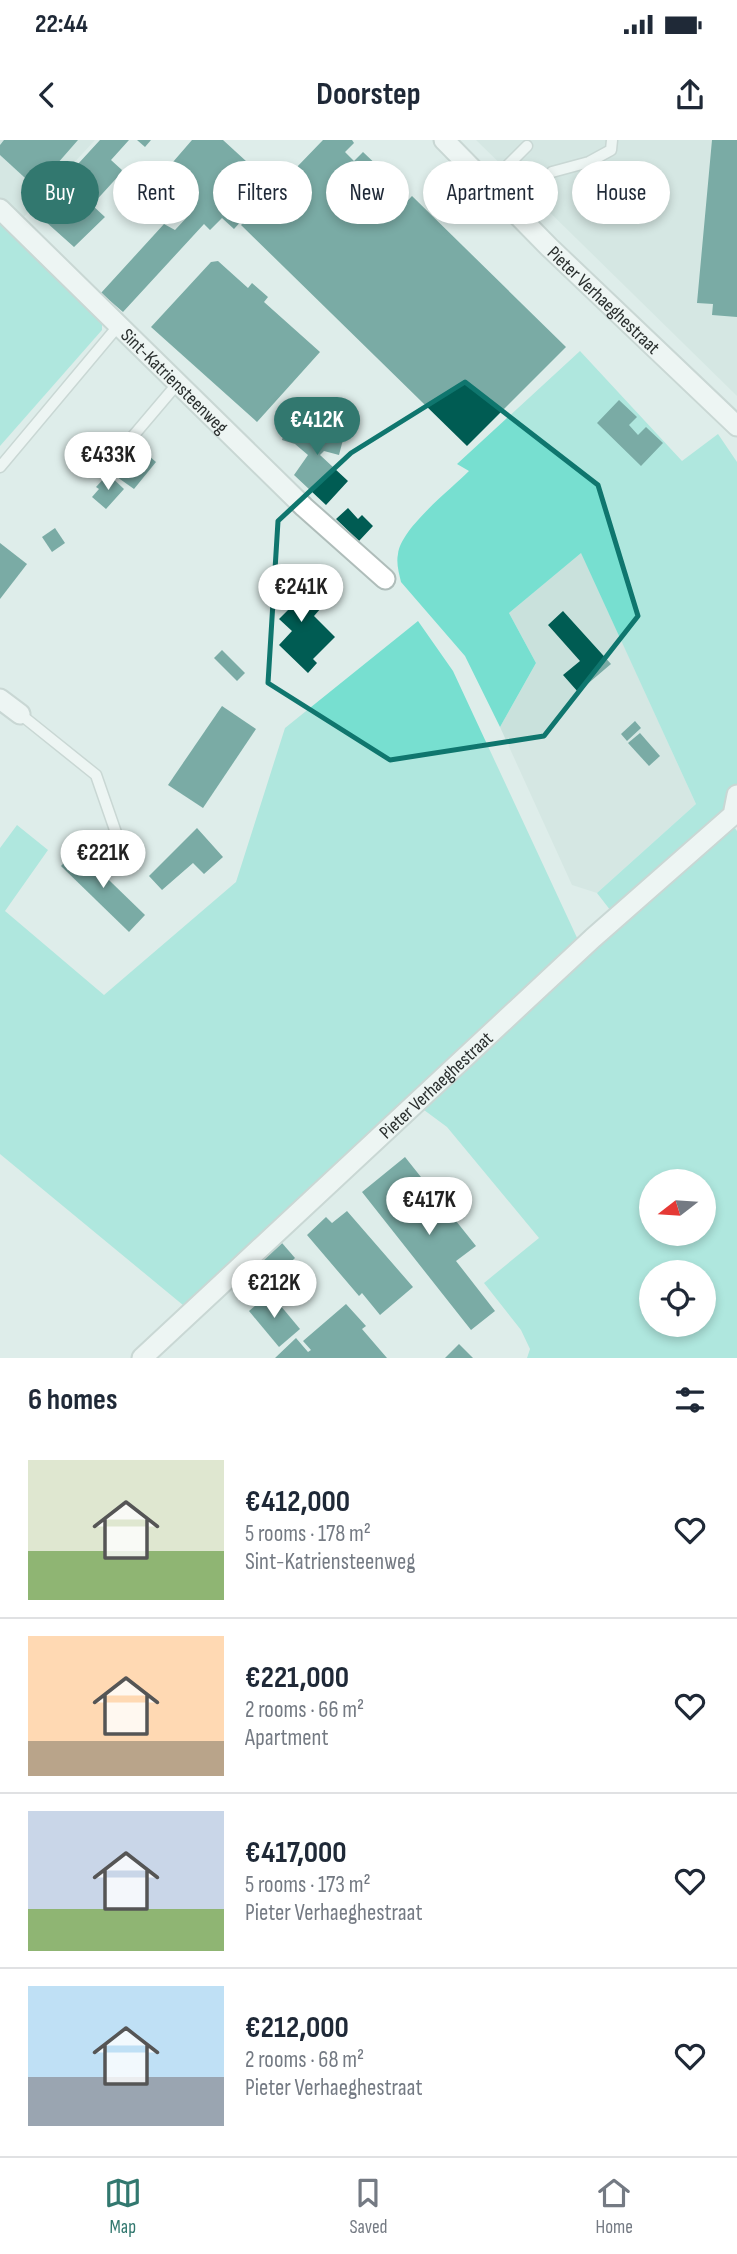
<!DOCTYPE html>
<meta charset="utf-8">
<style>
:root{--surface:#fff;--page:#f6f6f7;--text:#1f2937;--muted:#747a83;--line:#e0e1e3;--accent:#32786f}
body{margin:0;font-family:"Sofia Sans Condensed",sans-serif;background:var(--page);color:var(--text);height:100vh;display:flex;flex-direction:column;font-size:26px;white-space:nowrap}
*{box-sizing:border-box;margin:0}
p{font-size:23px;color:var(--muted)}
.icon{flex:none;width:38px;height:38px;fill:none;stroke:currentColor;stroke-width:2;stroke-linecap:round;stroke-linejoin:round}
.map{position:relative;height:1218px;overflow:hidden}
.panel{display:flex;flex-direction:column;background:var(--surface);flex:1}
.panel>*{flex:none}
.banner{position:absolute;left:21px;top:21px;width:696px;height:63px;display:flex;gap:14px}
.needle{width:46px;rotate:253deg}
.controls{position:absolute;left:639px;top:1029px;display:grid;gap:14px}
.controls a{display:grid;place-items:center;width:77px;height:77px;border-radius:50%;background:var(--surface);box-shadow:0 4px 10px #0003;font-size:35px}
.price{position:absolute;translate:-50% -60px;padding:0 16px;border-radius:24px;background:#fff;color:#222;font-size:23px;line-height:46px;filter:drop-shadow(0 2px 4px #0008)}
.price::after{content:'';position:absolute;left:50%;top:42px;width:21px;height:16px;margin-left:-10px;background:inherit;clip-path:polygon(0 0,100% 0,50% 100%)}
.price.selected{background:var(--accent);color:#fff}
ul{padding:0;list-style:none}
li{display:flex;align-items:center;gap:21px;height:175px;padding:0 28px}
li+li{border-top:2px solid var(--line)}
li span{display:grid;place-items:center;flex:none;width:196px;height:140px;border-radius:0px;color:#555}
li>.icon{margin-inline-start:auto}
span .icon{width:84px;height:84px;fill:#fffc;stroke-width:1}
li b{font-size:30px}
h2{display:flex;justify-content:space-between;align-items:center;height:84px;padding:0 28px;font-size:30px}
.tag{padding:0 24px;border-radius:32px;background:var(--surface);box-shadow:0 4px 10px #0003;font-size:24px;line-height:63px}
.tag.selected{background:var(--accent);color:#fff}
.status{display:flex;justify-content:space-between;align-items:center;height:49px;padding:0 35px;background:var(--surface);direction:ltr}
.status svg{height:19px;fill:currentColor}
header{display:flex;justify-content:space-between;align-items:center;height:91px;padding:0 28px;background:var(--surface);font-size:32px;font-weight:700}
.tabs{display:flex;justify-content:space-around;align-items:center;height:98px;border-top:2px solid var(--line);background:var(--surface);font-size:19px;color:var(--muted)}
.tabs a{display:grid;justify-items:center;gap:4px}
.tabs .selected{color:var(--accent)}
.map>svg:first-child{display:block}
.built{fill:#c9e1dc}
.green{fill:#77dfd0;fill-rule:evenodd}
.building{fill:#005c53}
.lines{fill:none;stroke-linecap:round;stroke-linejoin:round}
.lane-casing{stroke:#afbdba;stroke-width:13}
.street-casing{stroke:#afbdba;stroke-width:23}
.lane{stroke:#fff;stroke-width:10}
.street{stroke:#fff;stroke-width:19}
.marked{fill:none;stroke:#0f766e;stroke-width:5;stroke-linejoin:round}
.labels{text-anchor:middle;stroke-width:7;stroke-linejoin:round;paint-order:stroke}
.street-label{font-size:19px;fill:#2a2f2e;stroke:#deedea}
</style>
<div class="status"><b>22:44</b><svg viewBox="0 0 49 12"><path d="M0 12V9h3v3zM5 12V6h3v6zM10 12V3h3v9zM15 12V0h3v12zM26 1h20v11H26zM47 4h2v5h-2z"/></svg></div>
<header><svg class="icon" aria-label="back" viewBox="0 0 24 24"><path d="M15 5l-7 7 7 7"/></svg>Doorstep<svg class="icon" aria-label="share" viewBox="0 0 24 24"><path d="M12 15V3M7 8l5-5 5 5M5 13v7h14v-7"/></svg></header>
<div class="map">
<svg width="737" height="1218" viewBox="0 0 737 1218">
<rect width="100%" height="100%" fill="#deedea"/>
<!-- built -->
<g class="built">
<path d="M0,0H95L24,77L0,58Z"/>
<path d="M476,0H737V256Z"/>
<path d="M581,412L696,664L597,753L572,745L500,587L536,523L509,473Z"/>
</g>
<!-- green -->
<g class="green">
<path d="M0,79L102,177V190L0,306Z"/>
<path d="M580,211L682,321L718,294L737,322V662L614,775L597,753L696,664L581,413L509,473L536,523L500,587L465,516L401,442C399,433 396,423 398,414C401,388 450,350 469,331L457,324Z"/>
<path d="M418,481L453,531L579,802L442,925L189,1170L0,1014V708L17,685L48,710L5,771L104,855L236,742L285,588Z"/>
<path d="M732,684L737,691V1218H527L530,1209L521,1190L484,1143L539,1098L447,987L420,967ZM651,1041H704V1094H651ZM651,1132H704V1185H651Z"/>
</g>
<!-- building -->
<g class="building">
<path d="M4,0H78L36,48L0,15V5Z"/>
<path d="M100,0H129L111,20L123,31L92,65L105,77L74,107L46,82L64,61L71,67L96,40L78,24Z"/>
<path d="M137,0H151L145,7Z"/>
<path d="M192,0H223L273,46L234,89L222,78L210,90L204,84L123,172L101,153L164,84L175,90L189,75L168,57L161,64L147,52Z"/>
<path d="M323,0H352L354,3L345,12L354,21L363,12L383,31L361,53L389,80L412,56L566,207L467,306L241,85Z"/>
<path d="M712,0H737V177L712,175L713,164L697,163Z"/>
<path d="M218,121L248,148L252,143L268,157L264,162L320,212L257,282L151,187L211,122Z"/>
<path d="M619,260L637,277L629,285L638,295L646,287L663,303L641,326L597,283Z"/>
<path d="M288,276L345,292L339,315L324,311L320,315L348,341L326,365L294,335L308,315L295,304L282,300Z"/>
<path d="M112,298L128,311L134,303L156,322L134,349L93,320Z"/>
<path d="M108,334L124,349L106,369L92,357L99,349L96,347Z"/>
<path d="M348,368L358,379L362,375L373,386L359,401L336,379Z"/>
<path d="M55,388L65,403L52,412L42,397Z"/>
<path d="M0,403L27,424L0,459Z"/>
<path d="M285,434L321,468L314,476L335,497L313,519L317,523L308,533L279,505L292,491L279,479L291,467L279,455L274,460L267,452Z"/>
<path d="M563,471L611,524L578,552L563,535L580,521L548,485Z"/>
<path d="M222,510L245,533L237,541L214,518Z"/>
<path d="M222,566L256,589L203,668L168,645Z"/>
<path d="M635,581L641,588L627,601L621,594Z"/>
<path d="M640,593L660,616L649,626L628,603Z"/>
<path d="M197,688L223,717L204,734L193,723L162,750L149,736Z"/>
<path d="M77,709L145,775L129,792L61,726Z"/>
<path d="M405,1017L476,1106L456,1121L495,1171L471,1190L362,1052Z"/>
<path d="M347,1071L413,1147L380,1175L362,1153L359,1156L307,1095L326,1077L332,1083Z"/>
<path d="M282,1103L295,1118L262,1149L248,1134Z"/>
<path d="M270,1153L300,1189L279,1207L249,1171Z"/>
<path d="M346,1164L366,1186L362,1189L387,1218H275L296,1198L308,1212L311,1210L303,1201Z"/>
<path d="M459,1204L473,1218H445Z"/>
</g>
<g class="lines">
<defs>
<g id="lane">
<path d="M552,32L589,22L611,10L612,0"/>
<path d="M488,45L527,6"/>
<path d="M128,302L178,243"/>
<path d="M0,327L119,185"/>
<path d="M20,574L96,635L122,710"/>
</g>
<g id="street">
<path id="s1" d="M444,0L549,107L737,286"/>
<path id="s2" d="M0,69L304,367L385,439"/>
<path d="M0,559L20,574"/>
<path id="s3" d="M142,1218L593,798L733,675L737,655"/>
</g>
</defs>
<!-- lane casing -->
<use href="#lane" class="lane-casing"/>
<!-- street casing -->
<use href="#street" class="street-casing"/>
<!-- lane -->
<use href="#lane" class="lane"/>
<!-- street -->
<use href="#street" class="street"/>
</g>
<!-- marked area -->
<path d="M0 0H737V1218H0ZM465,242L598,345L638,476L544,596L390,620L268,543L278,381L351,313Z" fill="#deedea" fill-opacity=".55" fill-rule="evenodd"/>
<path class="marked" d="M465,242L598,345L638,476L544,596L390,620L268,543L278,381L351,313Z"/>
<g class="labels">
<!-- street labels -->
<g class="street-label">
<text dy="7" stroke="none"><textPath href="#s1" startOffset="226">Pieter Verhaeghestraat</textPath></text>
<text dy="7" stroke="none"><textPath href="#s2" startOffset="245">Sint-Katriensteenweg</textPath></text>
<text dy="7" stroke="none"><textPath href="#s3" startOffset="401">Pieter Verhaeghestraat</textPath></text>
</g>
</g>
</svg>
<div class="controls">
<a><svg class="needle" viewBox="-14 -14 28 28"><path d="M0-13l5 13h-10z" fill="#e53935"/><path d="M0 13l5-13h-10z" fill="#747a83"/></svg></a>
<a><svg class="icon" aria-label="locate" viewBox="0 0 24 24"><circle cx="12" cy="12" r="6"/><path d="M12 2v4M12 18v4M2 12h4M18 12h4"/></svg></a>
</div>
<b class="price selected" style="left:317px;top:317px">€412K</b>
<b class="price" style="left:108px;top:352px">€433K</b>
<b class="price" style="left:301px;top:484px">€241K</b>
<b class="price" style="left:103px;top:750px">€221K</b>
<b class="price" style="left:429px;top:1097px">€417K</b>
<b class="price" style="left:274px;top:1180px">€212K</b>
<div class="banner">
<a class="tag selected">Buy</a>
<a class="tag">Rent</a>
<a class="tag">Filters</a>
<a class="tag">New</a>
<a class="tag">Apartment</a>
<a class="tag">House</a>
</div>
</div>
<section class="panel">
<h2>6 homes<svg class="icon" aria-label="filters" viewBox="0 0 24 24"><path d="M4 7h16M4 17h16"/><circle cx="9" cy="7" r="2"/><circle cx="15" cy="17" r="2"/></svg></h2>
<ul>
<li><span style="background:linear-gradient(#dfe7d0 65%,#8fb573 0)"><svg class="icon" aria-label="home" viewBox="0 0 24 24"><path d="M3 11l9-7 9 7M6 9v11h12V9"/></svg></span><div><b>€412,000</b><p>5 rooms · 178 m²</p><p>Sint-Katriensteenweg</p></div><svg class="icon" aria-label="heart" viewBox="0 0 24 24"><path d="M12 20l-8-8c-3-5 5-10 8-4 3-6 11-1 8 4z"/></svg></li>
<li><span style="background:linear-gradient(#ffd9b3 75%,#b9a48a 0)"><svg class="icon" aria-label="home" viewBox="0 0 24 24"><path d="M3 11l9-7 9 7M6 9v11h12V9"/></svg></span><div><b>€221,000</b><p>2 rooms · 66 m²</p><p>Apartment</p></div><svg class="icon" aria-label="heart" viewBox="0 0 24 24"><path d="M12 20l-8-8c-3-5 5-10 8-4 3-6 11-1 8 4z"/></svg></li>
<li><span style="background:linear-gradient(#c9d6e8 70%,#8fb573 0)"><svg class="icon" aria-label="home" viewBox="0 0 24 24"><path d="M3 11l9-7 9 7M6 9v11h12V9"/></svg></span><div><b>€417,000</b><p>5 rooms · 173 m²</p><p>Pieter Verhaeghestraat</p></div><svg class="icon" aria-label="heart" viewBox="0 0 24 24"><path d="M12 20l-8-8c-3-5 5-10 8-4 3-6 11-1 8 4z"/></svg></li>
<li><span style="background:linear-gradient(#bfe0f5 65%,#9aa5b1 0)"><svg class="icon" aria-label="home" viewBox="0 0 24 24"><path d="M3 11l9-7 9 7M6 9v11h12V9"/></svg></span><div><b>€212,000</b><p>2 rooms · 68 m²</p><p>Pieter Verhaeghestraat</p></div><svg class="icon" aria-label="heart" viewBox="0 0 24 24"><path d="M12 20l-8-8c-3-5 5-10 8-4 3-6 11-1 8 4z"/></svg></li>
</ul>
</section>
<nav class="tabs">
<a class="selected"><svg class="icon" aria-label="map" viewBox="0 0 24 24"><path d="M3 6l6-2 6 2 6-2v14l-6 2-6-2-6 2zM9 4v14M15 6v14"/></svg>Map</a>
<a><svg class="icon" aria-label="saved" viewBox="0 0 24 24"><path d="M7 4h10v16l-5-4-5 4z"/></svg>Saved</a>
<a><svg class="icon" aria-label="home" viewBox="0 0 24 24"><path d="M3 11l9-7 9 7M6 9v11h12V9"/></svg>Home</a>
</nav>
